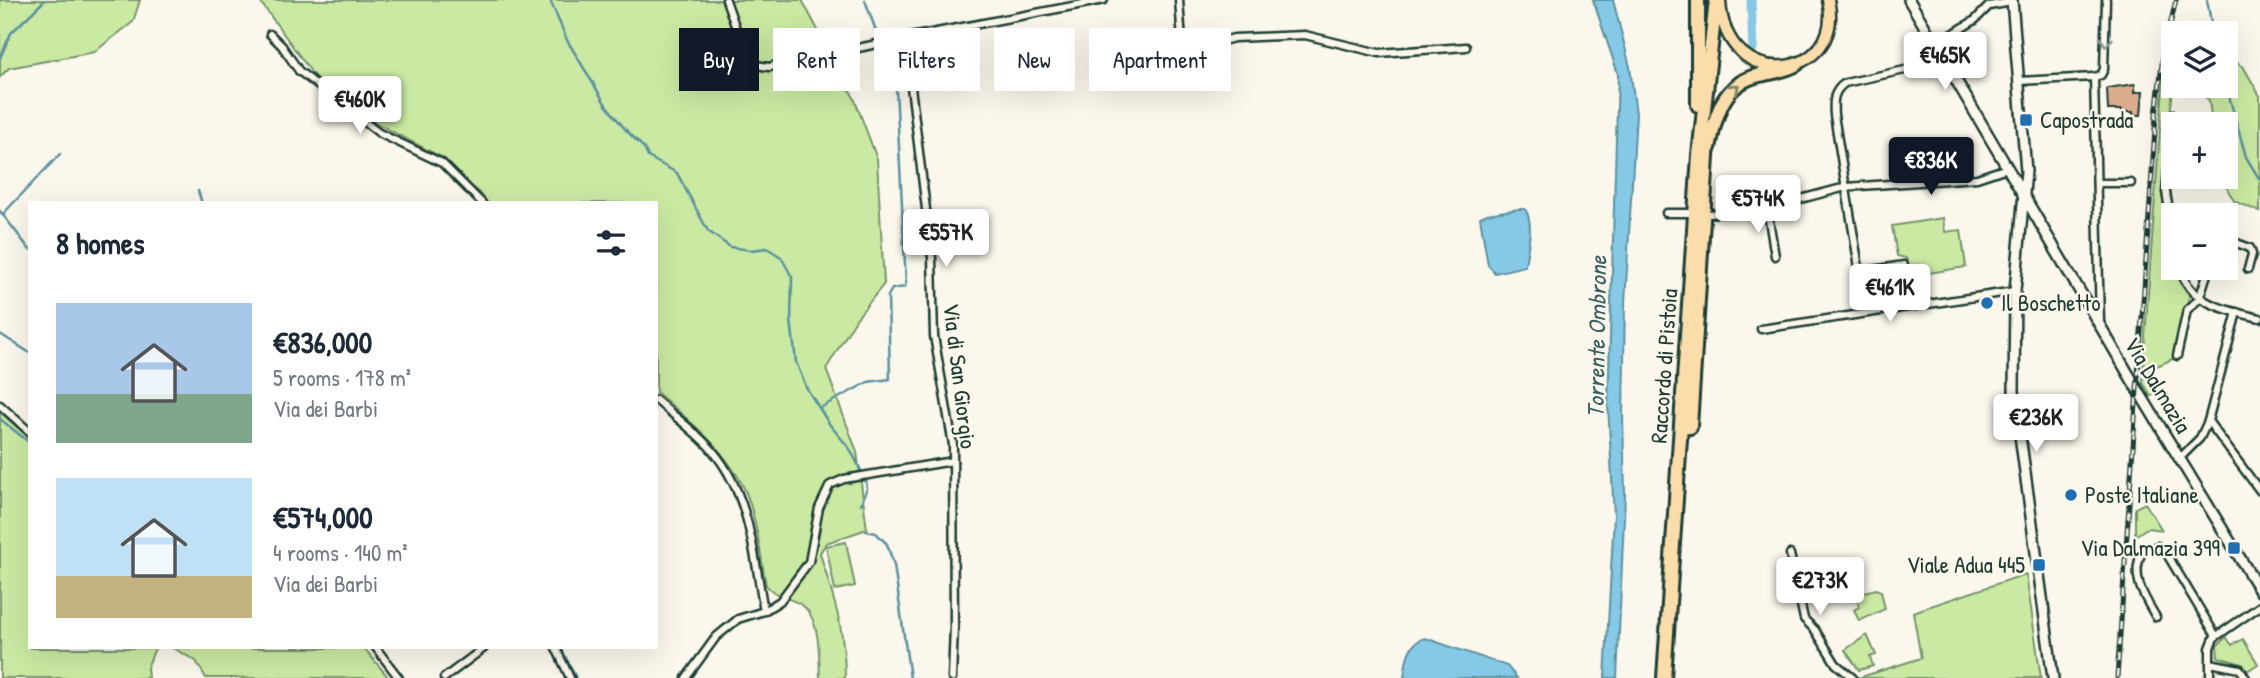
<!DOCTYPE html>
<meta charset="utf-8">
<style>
:root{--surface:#fff;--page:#f2f2f3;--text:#1f2937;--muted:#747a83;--accent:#111827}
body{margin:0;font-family:"Patrick Hand",sans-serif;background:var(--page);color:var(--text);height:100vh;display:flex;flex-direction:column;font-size:26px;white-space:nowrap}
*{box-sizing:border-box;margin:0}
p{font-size:23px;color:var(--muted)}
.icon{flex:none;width:38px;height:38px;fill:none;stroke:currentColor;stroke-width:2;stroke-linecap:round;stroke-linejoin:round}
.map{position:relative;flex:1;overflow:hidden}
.drawer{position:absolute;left:28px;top:201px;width:630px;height:448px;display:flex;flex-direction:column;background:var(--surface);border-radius:0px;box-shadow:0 7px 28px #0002}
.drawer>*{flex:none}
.hud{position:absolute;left:679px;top:28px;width:665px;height:63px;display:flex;gap:14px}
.buttons{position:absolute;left:2161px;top:21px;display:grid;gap:14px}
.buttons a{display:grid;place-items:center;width:77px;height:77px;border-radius:0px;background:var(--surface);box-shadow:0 7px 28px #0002;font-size:35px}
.price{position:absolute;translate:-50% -60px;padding:0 16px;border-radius:7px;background:#fff;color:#222;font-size:23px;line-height:46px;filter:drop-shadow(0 2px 4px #0008)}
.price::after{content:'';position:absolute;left:50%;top:42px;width:21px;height:16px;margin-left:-10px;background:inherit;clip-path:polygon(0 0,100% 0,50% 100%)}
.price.current{background:var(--accent);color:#fff}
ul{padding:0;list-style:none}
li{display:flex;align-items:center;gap:21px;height:175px;padding:0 28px}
li span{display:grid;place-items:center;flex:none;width:196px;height:140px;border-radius:0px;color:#555}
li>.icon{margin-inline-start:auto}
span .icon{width:84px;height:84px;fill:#fffc;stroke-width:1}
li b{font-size:30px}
h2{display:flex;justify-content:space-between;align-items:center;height:84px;padding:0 28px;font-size:30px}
.chip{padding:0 24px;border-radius:0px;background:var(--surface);box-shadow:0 7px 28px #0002;font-size:24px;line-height:63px}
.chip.current{background:var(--accent);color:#fff}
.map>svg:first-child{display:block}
.green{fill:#caeaa3;stroke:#74946c;stroke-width:2}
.water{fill:#85c9e6;stroke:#5c919f;stroke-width:2}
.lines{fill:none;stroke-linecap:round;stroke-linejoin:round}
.stream{stroke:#5c919f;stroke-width:2.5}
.canal{stroke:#85c9e6;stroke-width:9}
.building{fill:#dcac8d;stroke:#1f3d34;stroke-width:2}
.street-casing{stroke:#1f3d34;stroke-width:11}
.secondary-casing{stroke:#1f3d34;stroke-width:14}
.primary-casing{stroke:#1f3d34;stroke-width:15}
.highway-casing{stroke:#1f3d34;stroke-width:18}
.street{stroke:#fbf7ec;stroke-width:6}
.secondary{stroke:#fbf7ec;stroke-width:9}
.primary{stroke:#fbddab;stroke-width:10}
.highway{stroke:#fbddab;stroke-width:12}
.rail-casing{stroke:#1f3d34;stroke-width:5}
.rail{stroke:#fbf7ec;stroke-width:2.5;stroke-dasharray:8;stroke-linecap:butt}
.oneway{stroke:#8d9a90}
.oneway2{stroke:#82856a}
.poi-dot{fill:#1f6fb2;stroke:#fbf7ec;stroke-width:2.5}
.labels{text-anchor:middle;stroke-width:5;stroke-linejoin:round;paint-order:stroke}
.poi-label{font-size:23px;fill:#1f3d34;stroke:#fbf7ec;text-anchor:start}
.street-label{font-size:23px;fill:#1f3d34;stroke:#fbf7ec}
.water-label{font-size:24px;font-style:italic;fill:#386060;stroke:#fbf7ec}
</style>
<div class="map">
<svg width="2260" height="678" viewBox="0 0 2260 678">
<rect width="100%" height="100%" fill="#fbf7ec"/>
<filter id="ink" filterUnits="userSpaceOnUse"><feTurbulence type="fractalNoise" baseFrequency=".0143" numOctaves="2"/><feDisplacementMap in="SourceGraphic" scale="14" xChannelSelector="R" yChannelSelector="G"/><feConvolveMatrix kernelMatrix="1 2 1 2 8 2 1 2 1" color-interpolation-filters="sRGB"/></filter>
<g filter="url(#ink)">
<!-- green -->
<g class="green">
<path d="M0,0H140L133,22L94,52L9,68L0,77Z"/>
<path d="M259,0H802L854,98L877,159L884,284L856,319L826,369L857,452L867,529L826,543L820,553C834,601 845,628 845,678H820C819,657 821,616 800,604C788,597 774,596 766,585C760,554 757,517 744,488C725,449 689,420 656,392V203H487L443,158L368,119L317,80Z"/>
<path d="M2226,60L2234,61L2244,68L2260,96V212L2234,201L2221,177H2226V124H2212L2209,100L2200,94L2173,90C2165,154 2151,243 2190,296L2184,310L2175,358L2150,369L2160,390L2151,396L2143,383L2144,350L2164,73L2173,71L2174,86H2226Z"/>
<path d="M1943,218L1945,232L1961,230L1966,267L1910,276L1906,258L1897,256L1892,226Z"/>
<path d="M0,412L30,439V648H155L147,668L148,678H0Z"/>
<path d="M2145,503L2162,530L2147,528L2135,536V508Z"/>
<path d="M846,542L855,586L835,590L826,546Z"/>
<path d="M2026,574L2041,678H1858L1921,658L1913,612Z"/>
<path d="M1876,589L1881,591L1885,609L1859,621L1854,610L1859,607L1856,594Z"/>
<path d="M1867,635L1876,655L1870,657L1873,666L1859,670L1845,650Z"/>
<path d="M2226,637L2232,645L2243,639L2258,664L2247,671L2243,664L2218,657L2217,646Z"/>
<path d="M173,648H364L389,678H206L196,661Z"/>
</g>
<!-- water -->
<g class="water">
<path d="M1593,0H1613L1630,67L1636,114L1625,303L1623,417L1625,494L1617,678H1605L1614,516L1608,404L1618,74Z"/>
<path d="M1519,209H1525C1535,224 1527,249 1525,266L1495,273L1488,265L1480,217L1487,214Z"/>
<path d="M1425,638L1507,666L1517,678H1404C1406,662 1407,643 1425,638Z"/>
</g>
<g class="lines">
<!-- stream -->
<g class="stream">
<path d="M550,0L567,40L606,105L625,129L644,148L648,157L677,173L708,231L730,247L751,250L767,248L781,257L792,277L791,320L796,362L807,389L830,425L850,449L866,480L867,489L861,504"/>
<path d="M2207,0L2213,33"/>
<path d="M0,58L11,33L45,0"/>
<path d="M2226,85L2246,157L2260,180"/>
<path d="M198,191L202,203"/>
<path d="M0,211L30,250"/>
<path d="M2,215L60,154"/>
<path d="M0,334L30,353"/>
<path d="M820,408L868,382L890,379L888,296L892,289L905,287L906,283L896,88L865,0"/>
<path d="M0,419L30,443"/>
<path d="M866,531L876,533L887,544L894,565L910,678"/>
<path d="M371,648L395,678"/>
<path d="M561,648L576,678"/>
</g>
<!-- canal -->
<path class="canal" d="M1751,0L1753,49"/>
</g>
<!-- building -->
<path class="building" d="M2135,84V92L2143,91L2141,115H2133V112H2122V110H2108L2107,88Z"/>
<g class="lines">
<defs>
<g id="street">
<path d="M726,0L746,57L756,65L769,67L905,38"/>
<path d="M1179,0L1182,41L1188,50L1234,38L1305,35L1379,53L1466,47"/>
<path d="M270,34L282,46L299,71L379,133L442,163L482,203"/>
<path d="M1935,45L1975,20L1989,6L2012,2"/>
<path d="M2094,77L2101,75L2104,69L2106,0"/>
<path d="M2019,81L2094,77L2100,323"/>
<path d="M2173,114L2166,192L2174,241"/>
<path d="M2097,183H2131"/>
<path d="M1767,208L1775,256"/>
<path d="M1666,213H1691"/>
<path d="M1709,214L1755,211L1846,187L1977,178L2007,168"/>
<path d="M2226,239L2250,248L2252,254L2248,269"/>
<path d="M1904,265L1866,271L1859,268L1834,115C1833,101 1833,91 1845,83L1914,68L1941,55"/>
<path d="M2180,268C2190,305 2227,310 2260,318"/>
<path d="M2237,312L2208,421L2260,491"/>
<path d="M1761,329L2015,291"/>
<path d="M2177,356L2187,310L2199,299L2209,268"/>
<path d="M656,400C674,416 696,432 712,450C750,494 754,556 764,611"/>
<path d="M0,405L30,432"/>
<path d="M2180,458L2200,438L2208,421"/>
<path d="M1790,554L1804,619L1815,630L1836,664L1853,678"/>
<path d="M2156,617C2144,597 2130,576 2142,552L2157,546L2165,551L2216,636"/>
<path d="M376,648L399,678"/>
<path d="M556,648L570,678"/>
<path d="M2210,663L2240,669L2246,678"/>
<path d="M444,678L484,648"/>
<path d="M686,678L716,637L738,619L764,611L780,601L809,562L819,508L830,485L844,479L953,461"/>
<path d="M952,678L954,626L953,445L934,336L932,258L905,38L1104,0"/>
<path d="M2210,678V648L2214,638L2260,606"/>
</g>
<g id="secondary">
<path d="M1909,0L2136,387L2260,591"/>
<path d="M2012,0L2026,171L2015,291L2014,391L2053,678"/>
</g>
<path id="primary" d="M1720,1C1725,97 1847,79 1828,0"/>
<g id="highway">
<path d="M1698,0V105"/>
<path d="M1709,148C1716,115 1722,83 1760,75C1772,72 1786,71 1797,64"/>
<path d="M1690,427L1708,141"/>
<path d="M1664,678L1699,155L1716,0"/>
</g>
</defs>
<!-- street casing -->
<use href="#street" class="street-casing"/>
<!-- secondary casing -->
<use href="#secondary" class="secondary-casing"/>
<!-- primary casing -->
<use href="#primary" class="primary-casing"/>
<!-- highway casing -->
<use href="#highway" class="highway-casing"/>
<!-- street -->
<use href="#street" class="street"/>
<!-- secondary -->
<use href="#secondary" class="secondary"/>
<!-- primary -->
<use href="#primary" class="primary"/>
<!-- highway -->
<use href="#highway" class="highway"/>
<defs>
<path id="rail" d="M2117,678L2156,115L2163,55L2176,0"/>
</defs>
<!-- rail casing -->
<use href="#rail" class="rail-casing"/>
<!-- rail -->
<use href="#rail" class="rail"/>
</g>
<!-- one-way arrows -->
<defs><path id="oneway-chevron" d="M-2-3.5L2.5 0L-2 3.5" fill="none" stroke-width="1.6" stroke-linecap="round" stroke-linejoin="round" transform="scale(1.75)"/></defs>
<use class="oneway" href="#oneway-chevron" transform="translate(2106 42) rotate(94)"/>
<use class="oneway2" href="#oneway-chevron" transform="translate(1735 88) rotate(-41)"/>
</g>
<!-- markers -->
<g class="poi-dot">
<rect x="2019" y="113" width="14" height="14" rx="3.5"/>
<circle cx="1987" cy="303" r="7"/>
<circle cx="2071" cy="495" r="7"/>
<rect x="2227" y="541" width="14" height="14" rx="3.5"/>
<rect x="2032" y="558" width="14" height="14" rx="3.5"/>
</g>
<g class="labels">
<!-- poi labels -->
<g class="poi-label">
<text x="2040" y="128">Capostrada</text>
<text x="2001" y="311">Il Boschetto</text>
<text x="2085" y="503">Poste Italiane</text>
<text x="2220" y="556" text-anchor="end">Via Dalmazia 399</text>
<text x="2025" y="573" text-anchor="end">Viale Adua 445</text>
</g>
<!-- street labels -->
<g class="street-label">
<text transform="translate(1664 366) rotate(-86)" y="8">Raccordo di Pistoia</text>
<text transform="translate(960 376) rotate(83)" y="8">Via di San Giorgio</text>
<text transform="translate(2158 385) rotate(59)" y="8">Via Dalmazia</text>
</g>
<!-- water labels -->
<g class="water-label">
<text transform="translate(1597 337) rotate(-89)" y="8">Torrente Ombrone</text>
</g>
</g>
</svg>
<div class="buttons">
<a><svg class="icon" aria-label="layers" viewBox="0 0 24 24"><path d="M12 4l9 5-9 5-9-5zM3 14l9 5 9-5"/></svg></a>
<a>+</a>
<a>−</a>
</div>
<b class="price" style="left:1945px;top:92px">€465K</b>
<b class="price" style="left:360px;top:136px">€460K</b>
<b class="price current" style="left:1931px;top:197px">€836K</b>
<b class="price" style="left:1758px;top:235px">€574K</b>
<b class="price" style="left:946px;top:269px">€557K</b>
<b class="price" style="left:1890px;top:324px">€461K</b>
<b class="price" style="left:2036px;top:454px">€236K</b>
<b class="price" style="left:1820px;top:617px">€273K</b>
<div class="hud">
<a class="chip current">Buy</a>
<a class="chip">Rent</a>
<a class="chip">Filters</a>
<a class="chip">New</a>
<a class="chip">Apartment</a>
</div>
<section class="drawer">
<h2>8 homes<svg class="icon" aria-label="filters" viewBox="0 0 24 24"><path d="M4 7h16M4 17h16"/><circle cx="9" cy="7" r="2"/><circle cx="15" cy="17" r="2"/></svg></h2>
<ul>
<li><span style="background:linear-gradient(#a9c7e8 65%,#7fa58c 0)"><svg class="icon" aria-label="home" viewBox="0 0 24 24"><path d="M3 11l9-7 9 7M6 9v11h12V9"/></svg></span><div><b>€836,000</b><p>5 rooms · 178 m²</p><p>Via dei Barbi</p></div></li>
<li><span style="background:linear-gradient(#bfe0f5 70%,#c2b280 0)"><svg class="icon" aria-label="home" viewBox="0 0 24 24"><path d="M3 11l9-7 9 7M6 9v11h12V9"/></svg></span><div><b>€574,000</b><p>4 rooms · 140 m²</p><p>Via dei Barbi</p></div></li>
</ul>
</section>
</div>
